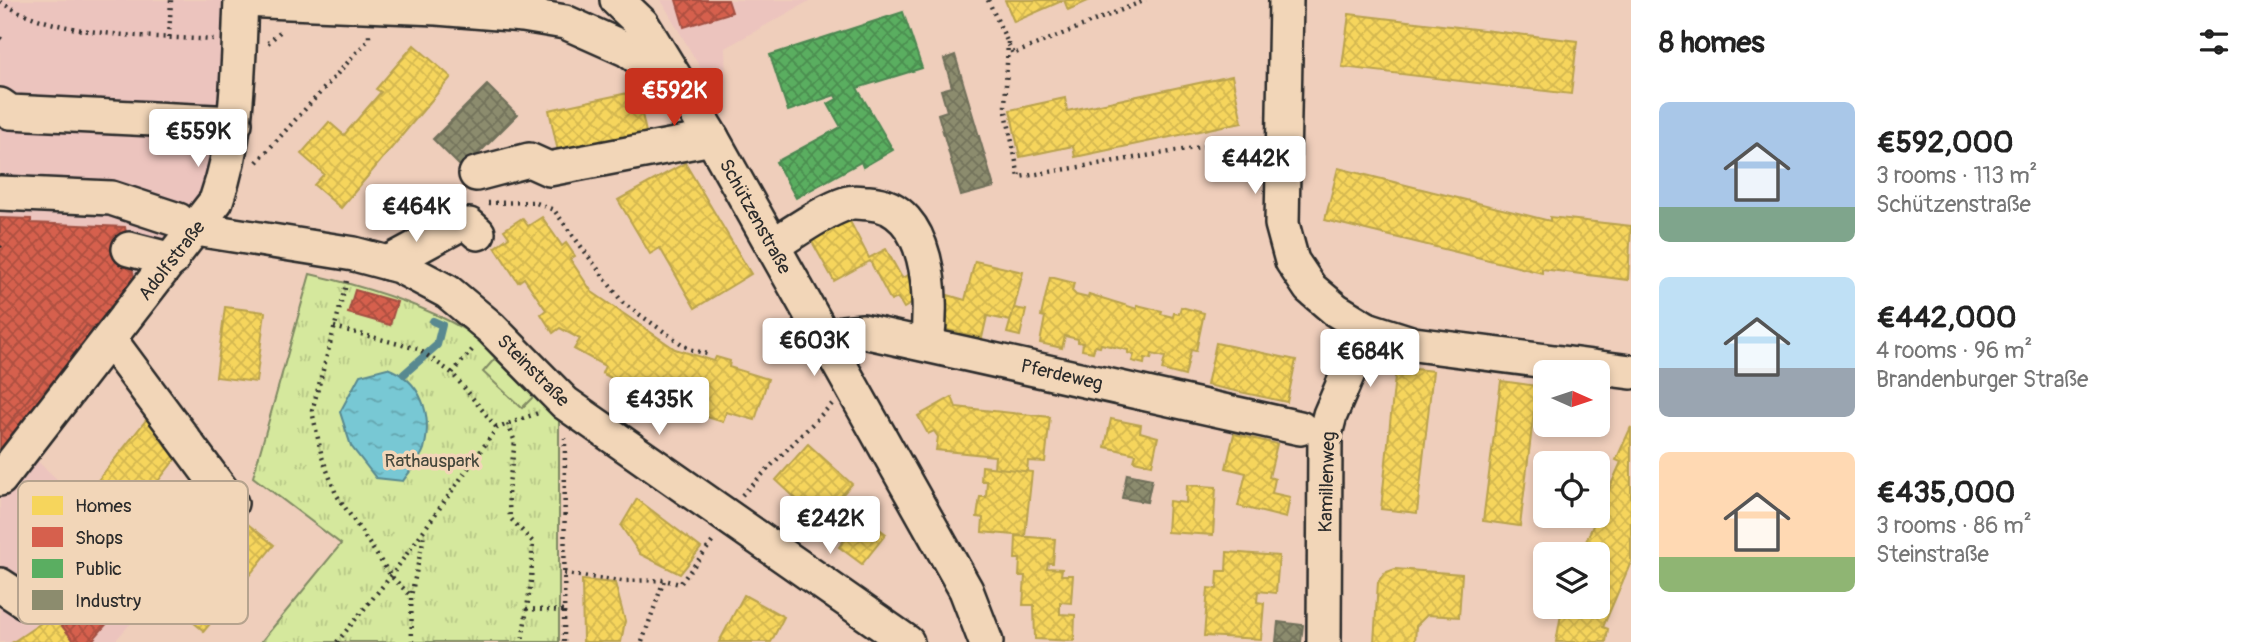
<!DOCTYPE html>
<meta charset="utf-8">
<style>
:root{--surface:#fff;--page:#f2f2f2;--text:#222;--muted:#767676;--accent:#c8321e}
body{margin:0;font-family:Pangolin,sans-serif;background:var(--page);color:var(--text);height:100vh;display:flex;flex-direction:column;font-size:26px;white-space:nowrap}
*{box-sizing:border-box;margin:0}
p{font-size:23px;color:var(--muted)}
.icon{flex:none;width:38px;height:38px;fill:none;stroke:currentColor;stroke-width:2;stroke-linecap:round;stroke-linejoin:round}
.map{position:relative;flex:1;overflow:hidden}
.drawer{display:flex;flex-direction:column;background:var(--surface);width:630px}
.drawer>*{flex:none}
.needle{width:46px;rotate:93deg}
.controls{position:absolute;left:1533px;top:360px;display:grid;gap:14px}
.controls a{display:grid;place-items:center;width:77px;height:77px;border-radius:10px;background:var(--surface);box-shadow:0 4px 10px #0003;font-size:35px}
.price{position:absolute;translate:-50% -60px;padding:0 16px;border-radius:7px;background:#fff;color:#222;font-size:23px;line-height:46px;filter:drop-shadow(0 2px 4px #0008)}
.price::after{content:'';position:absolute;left:50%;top:42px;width:21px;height:16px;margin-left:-10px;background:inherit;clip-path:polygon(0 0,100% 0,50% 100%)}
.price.selected{background:var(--accent);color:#fff}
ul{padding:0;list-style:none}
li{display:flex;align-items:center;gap:21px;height:175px;padding:0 28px}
li span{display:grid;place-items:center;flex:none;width:196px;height:140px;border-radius:10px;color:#555}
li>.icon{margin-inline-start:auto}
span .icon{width:84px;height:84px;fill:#fffc;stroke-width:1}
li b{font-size:30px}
h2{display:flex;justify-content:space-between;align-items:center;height:84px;padding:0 28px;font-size:30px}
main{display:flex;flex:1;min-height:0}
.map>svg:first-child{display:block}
.built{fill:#ecc4be}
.grass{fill:url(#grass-tufts);stroke:#808a64;stroke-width:2}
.pitch{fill:#d5e89d;stroke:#808a64;stroke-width:2}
.water{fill:url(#water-ripples);stroke:#598990;stroke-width:2}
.homes{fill:url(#homes-cross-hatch);stroke:#b9a24d;stroke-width:2}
.shops{fill:url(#shops-cross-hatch);stroke:#a35043;stroke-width:2}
.public{fill:url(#public-cross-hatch);stroke:#4c8751;stroke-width:2}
.industry{fill:url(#industry-cross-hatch);stroke:#6f6f5a;stroke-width:2}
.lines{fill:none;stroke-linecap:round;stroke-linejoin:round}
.stream{stroke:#598990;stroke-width:8}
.minor-casing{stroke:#2b2b2b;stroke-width:38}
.path{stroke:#2b2b2b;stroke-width:4.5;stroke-dasharray:2 5;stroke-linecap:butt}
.minor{stroke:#f2d6b8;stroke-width:33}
.labels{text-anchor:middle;stroke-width:7;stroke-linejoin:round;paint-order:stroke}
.street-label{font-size:19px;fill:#2b2b2b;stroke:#f2d6b8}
.park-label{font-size:19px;fill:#44473c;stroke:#f2d6b8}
.key{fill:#f2d6b8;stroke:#b6a38e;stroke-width:2}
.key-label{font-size:19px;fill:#2b2b2b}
</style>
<main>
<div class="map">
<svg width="1631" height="642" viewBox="0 0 1631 642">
<defs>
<pattern id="grass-tufts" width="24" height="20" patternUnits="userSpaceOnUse" patternTransform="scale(1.75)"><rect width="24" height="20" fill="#d5e89d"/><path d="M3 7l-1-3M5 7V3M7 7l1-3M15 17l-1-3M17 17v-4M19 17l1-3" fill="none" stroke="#b7c787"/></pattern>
<pattern id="water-ripples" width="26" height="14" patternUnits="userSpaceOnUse" patternTransform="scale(1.75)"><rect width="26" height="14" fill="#78c8d4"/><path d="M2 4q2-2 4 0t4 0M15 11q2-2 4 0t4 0" fill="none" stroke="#63a3ac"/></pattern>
<pattern id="homes-cross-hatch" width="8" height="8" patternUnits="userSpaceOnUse" patternTransform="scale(1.75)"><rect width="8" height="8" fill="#f6d55c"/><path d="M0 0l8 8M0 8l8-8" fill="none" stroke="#d3b750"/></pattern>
<pattern id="shops-cross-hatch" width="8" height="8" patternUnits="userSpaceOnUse" patternTransform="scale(1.75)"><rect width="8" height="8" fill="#d6604d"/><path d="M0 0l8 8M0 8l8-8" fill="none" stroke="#ae4f40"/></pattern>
<pattern id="public-cross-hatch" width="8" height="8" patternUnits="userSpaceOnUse" patternTransform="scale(1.75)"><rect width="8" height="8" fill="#5aae61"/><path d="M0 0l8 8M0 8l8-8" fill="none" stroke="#4b8e50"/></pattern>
<pattern id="industry-cross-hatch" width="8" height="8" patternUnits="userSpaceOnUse" patternTransform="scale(1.75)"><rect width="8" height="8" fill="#8c8c6e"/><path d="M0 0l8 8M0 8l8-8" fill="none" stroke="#73735b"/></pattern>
</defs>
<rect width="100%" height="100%" fill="#efcebb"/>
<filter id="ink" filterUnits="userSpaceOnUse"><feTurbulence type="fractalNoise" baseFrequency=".0143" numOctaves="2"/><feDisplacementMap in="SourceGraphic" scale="14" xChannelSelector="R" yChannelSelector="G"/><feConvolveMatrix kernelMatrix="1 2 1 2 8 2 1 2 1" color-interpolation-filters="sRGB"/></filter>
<g filter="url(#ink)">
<!-- built -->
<g class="built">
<path d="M0,0H241L227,169L24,449L169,581L114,642H0Z"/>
<path d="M661,0H811L725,48L727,114Z"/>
</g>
<!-- grass -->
<path class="grass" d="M310,274C402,295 511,332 559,421V642H261L341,544L253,477Z"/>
<!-- pitch -->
<path class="pitch" d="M497,356L536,394L522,408L483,372Z"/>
<!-- water -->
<path class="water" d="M387,368C421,380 433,414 424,449C421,459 409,472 403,481L376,478L351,446L340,412L360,375Z"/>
<!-- homes -->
<g class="homes">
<path d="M1005,0H1090L1068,10L1064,0L1014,22Z"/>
<path d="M1349,14L1577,41L1571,94L1342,67Z"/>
<path d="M414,45L451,77L341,208L314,185L324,174L301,154L329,122L344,135L381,92L376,89Z"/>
<path d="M1232,76L1242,122L1075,157L1073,146L1020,157L1010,110L1065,98L1067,111Z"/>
<path d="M637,91L647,137L559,156L549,110Z"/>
<path d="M685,163L751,274L695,308L660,248L650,254L618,200Z"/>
<path d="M1338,168L1550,221V217L1631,226L1628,280L1542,269V273L1325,220Z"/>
<path d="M844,210L869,258L886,249L902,278L908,275L921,298L904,308L898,298L891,301L870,261L834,281L806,231Z"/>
<path d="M542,217L562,246L566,243L575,256L570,259L592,292L675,349L714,361L716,357L730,361L729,367L768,379L755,420L726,412L723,422L694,413L698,400L673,393L667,400L659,403L651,400L645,393L644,384L640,382L635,391L602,373L605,366L574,349L580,339L560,328L553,333L541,314L546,310L524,278L518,282L495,247L509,237L504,230L522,218L528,226Z"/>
<path d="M975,261L1023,272L1011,321L987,316L982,338L940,328L948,295L965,300Z"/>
<path d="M1050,277L1074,283L1072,291L1076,295L1088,298L1089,294L1137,309V305L1162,311L1161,314L1173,317L1174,313L1179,314L1181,307L1204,313L1196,351L1191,350L1185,376L1162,370L1165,357L1152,354L1151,359L1145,358L1144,364L1132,361L1134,355L1128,353V350L1101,344L1100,347L1095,346L1093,352L1082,350L1083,343L1078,342V339L1065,336L1062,348L1040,343L1045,317L1041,316Z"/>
<path d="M225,307L265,312L256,382L216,377Z"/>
<path d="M1014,308L1026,310L1020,336L1007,333Z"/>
<path d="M1216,343L1296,360L1287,402L1207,385Z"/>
<path d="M1396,367L1433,371L1417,513L1381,509Z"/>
<path d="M1501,381L1537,386L1520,526L1483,521Z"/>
<path d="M952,397L956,407L1050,417L1045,462L1028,461L1027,472L994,468L995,456L936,450L938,437L934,431L928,434L918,416Z"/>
<path d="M147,419L184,448L129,518L91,489Z"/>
<path d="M1111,419L1141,425L1140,432L1158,437L1152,465L1134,461L1136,454L1105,447Z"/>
<path d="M1631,427V562L1603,627L1608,629L1606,642H1556L1562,609L1557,607H1598V555H1580L1621,462L1616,460Z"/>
<path d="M1234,434L1277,444L1269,477L1275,479L1272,493L1290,497L1286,518L1238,506L1246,473L1226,468Z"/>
<path d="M808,444L852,484L819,520L776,480Z"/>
<path d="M982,466L1032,472L1025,536L982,532L983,518L977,517L980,497H986L987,481H981Z"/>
<path d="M1187,485L1216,487L1213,535L1167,532L1169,501L1186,503Z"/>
<path d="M637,499L701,548L680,574L640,554L621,526Z"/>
<path d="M862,516L886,534L862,564L839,547Z"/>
<path d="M239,517L274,545L204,631L170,603Z"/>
<path d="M1016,536L1055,539L1053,563H1048L1047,568L1062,569L1061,575H1073L1071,603L1060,602V614L1075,615L1074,641L1035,639L1034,605H1023L1025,576H1019L1020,559H1015Z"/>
<path d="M1227,552L1279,556L1276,593L1258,591L1257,602L1264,603L1261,639L1204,636L1208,588L1217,589L1218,571H1226Z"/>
<path d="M1395,569L1462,574L1459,617L1427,615L1416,626L1415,642H1374L1378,582L1384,573Z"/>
<path d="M582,580L615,583L625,621L621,642H583Z"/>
<path d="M744,595L784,617L771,642H719Z"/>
<path d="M53,615L75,642H13Z"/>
</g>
<!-- shops -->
<g class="shops">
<path d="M676,0H728L732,12L684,27Z"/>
<path d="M0,218L31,219V223L125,227L135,283L96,332L87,325L0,435Z"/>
<path d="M355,290L397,302L390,325L348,313Z"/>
<path d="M87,325L96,332L0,453V435Z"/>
<path d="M79,589L109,621L91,642H75L53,615Z"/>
</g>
<!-- public -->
<path class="public" d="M903,12L922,68L857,88L893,150L863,167L861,162L796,198L776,162L841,127L828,104L837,99L835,95L788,111L770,55Z"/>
<!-- industry -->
<g class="industry">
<path d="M955,55L994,187L961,196L938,114L947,111L941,90L952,87L944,59Z"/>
<path d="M487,85L517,115L463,169L433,139Z"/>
<path d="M1127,474L1152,479L1147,502L1122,498Z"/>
<path d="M1278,622L1303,625L1301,642H1276Z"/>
</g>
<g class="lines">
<!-- stream -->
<path class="stream" d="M404,374L437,345L442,325L433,321"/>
<defs>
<g id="minor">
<path d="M242,0L437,8L523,15L565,22L628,50L671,81"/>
<path d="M617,0L642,24L712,138L966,590L986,642"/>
<path d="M1286,0L1282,224L1292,261L1310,288L1336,310L1367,329L1414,344L1631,372"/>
<path d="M0,105L10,112L235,123"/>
<path d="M476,174L529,160L549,169L712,138"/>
<path d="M0,193L111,198L178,220"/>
<path d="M196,229L354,254L399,266L448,292L491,328L565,403L907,642"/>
<path d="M773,245C796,231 823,211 848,203C854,201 863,203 869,203C931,206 933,299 927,344"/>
<path d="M129,249L172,260"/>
<path d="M388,263L458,225H469L478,233"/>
<path d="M110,340L231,503"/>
<path d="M825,343L843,333L863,331L1300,428"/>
<path d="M0,479L216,201C239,136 238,68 241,0"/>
<path d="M0,585L26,602L78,532"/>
<path d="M1324,642L1325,434L1330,415L1367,329"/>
</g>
</defs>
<!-- minor casing -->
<use href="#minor" class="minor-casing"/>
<!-- path -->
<g class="path">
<path d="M988,0L1013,54L1146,0"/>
<path d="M0,2C64,39 142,35 214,40"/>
<path d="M169,37L171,0"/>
<path d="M0,38L3,41"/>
<path d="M1008,42L1005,107L1019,177L1255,138"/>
<path d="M268,43L282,30"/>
<path d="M257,162L369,39V32"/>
<path d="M488,203L534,202L554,210L623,303L689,349L711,355"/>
<path d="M0,247L3,241"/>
<path d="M347,281L312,411L322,457L336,494L391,576L411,596"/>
<path d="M334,327L418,349L452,373"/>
<path d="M472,350L452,373L497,428"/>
<path d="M508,424L515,442L508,491L510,518L533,542L531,581L522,642"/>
<path d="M742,495L832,404"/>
<path d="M564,574L622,581L664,580"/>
<path d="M526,609L564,611"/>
<path d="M337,642L391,576L497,428L538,413"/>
<path d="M412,642L411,596L425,532"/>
<path d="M564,642L565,438"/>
<path d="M642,642L664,580L680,584L713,541"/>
</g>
<!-- minor -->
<use href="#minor" class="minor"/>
</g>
</g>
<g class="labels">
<!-- street labels -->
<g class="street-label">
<text transform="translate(756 216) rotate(61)" y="7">Schützenstraße</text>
<text transform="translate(171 260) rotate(-52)" y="7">Adolfstraße</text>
<text transform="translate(534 370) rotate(45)" y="7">Steinstraße</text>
<text transform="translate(1062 374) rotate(13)" y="7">Pferdeweg</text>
<text transform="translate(1326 482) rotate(-88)" y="7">Kamillenweg</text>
</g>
<!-- park labels -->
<g class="park-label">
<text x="432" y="467">Rathauspark</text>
</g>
</g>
<!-- legend -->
<rect x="18" y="481" width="230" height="143" rx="10" class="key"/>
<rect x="32" y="496" width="31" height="19" fill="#f6d55c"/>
<rect x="32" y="527" width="31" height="20" fill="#d6604d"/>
<rect x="32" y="559" width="31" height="19" fill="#5aae61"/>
<rect x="32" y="590" width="31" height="20" fill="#8c8c6e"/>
<g class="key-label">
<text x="75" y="512">Homes</text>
<text x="75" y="544">Shops</text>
<text x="75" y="575">Public</text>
<text x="75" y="607">Industry</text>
</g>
</svg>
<div class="controls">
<a><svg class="needle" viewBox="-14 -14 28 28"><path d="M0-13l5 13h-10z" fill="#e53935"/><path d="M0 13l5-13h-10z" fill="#767676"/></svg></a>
<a><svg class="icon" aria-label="locate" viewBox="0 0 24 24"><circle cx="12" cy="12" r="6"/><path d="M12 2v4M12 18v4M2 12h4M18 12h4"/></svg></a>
<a><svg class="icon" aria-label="layers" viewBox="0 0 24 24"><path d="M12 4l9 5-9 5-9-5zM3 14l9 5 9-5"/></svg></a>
</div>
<b class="price selected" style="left:674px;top:128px">€592K</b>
<b class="price" style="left:198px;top:169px">€559K</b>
<b class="price" style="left:1255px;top:196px">€442K</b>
<b class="price" style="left:416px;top:244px">€464K</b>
<b class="price" style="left:814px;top:378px">€603K</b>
<b class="price" style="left:1370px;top:389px">€684K</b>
<b class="price" style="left:659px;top:437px">€435K</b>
<b class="price" style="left:830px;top:556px">€242K</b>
</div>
<section class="drawer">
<h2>8 homes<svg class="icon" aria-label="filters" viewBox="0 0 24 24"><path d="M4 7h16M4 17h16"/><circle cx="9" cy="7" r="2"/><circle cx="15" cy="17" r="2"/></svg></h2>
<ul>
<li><span style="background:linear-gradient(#a9c7e8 75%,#7fa58c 0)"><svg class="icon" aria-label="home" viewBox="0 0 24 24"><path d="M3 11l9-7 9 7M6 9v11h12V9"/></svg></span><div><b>€592,000</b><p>3 rooms · 113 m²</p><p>Schützenstraße</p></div></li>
<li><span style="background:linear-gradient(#bfe0f5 65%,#9aa5b1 0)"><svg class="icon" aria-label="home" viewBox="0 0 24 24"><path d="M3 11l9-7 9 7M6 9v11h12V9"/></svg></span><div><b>€442,000</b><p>4 rooms · 96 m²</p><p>Brandenburger Straße</p></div></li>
<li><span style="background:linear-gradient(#ffd9b3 75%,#8fb573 0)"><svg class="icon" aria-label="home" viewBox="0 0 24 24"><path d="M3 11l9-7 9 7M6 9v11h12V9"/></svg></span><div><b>€435,000</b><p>3 rooms · 86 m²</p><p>Steinstraße</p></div></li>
</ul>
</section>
</main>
